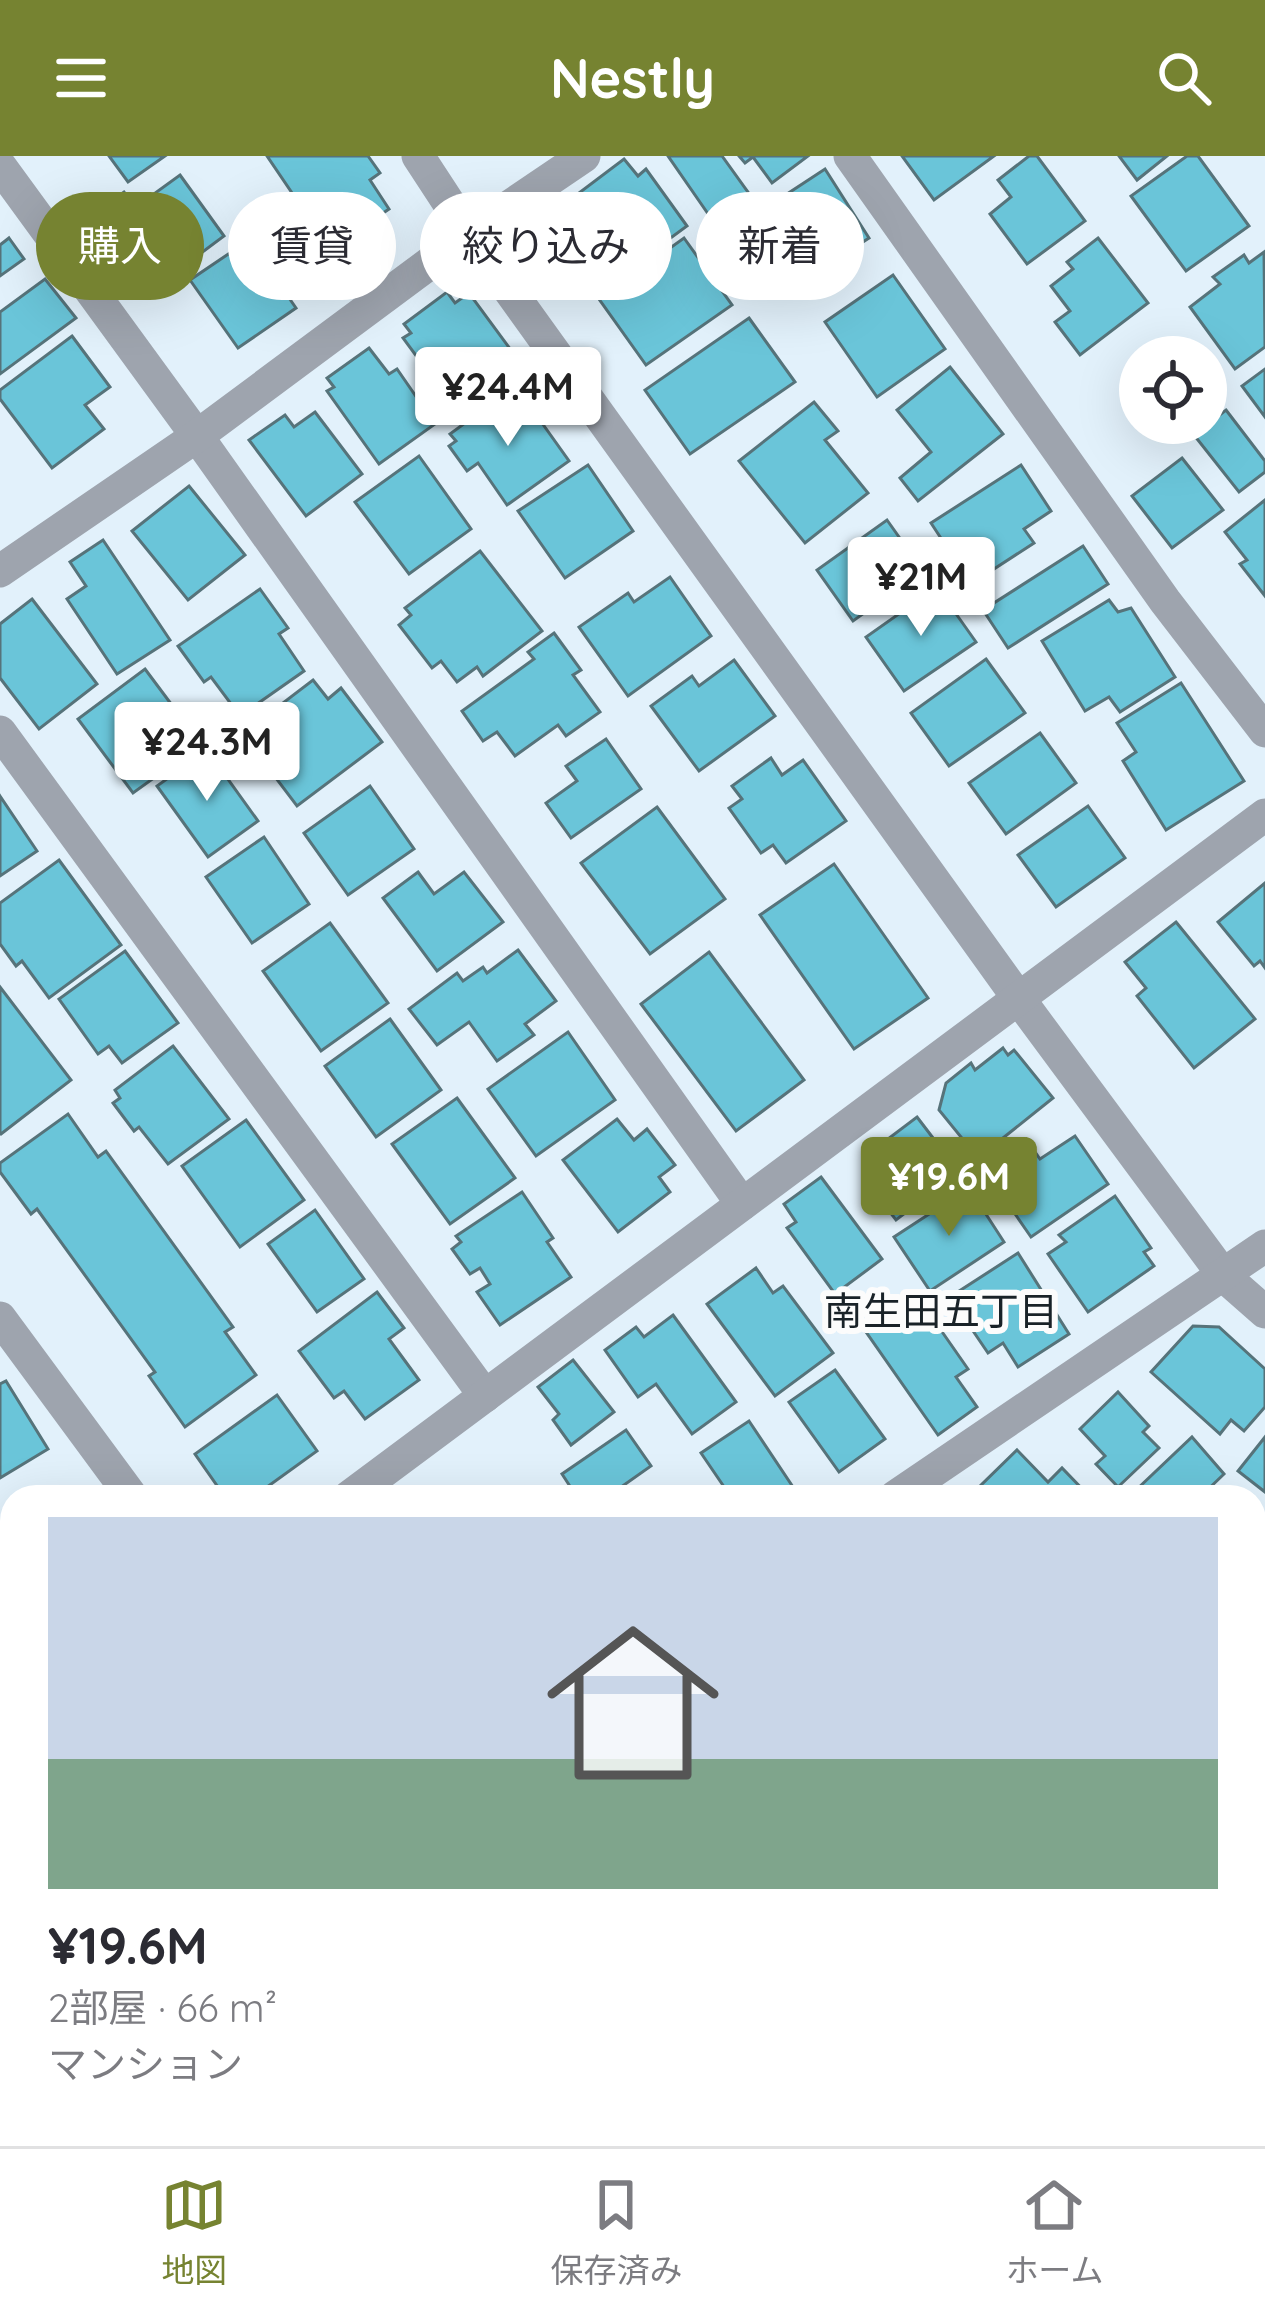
<!DOCTYPE html>
<html lang="ja">
<meta charset="utf-8">
<style>
:root{--surface:#fff;--page:#f7f7f7;--text:#2b2b33;--muted:#7c7c81;--line:#e1e1e2;--accent:#768331}
body{margin:0;font-family:Quicksand,"Noto Sans JP",sans-serif;background:var(--page);color:var(--text);height:100vh;display:flex;flex-direction:column;font-size:45px;white-space:nowrap}
*{box-sizing:border-box;margin:0}
p{font-size:39px;color:var(--muted)}
.icon{flex:none;width:66px;height:66px;fill:none;stroke:currentColor;stroke-width:2;stroke-linecap:round;stroke-linejoin:round}
.map{position:relative;flex:1;overflow:hidden}
.panel{position:absolute;left:0px;top:1329px;width:1266px;height:663px;display:flex;flex-direction:column;background:var(--surface);border-radius:36px 36px 0 0;box-shadow:0 12px 48px #0002}
.panel>*{flex:none}
.guide{position:absolute;left:36px;top:36px;width:1194px;height:108px;display:flex;gap:24px}
.buttons{position:absolute;left:1119px;top:180px;display:grid;gap:24px}
.buttons a{display:grid;place-items:center;width:108px;height:108px;border-radius:50%;background:var(--surface);box-shadow:0 12px 48px #0002;font-size:60px}
.price{position:absolute;translate:-50% -102px;padding:0 27px;border-radius:12px;background:#fff;color:#222;font-size:39px;line-height:78px;filter:drop-shadow(0 3px 6px #0008)}
.price::after{content:'';position:absolute;left:50%;top:72px;width:36px;height:27px;margin-left:-18px;background:inherit;clip-path:polygon(0 0,100% 0,50% 100%)}
.price.active{background:var(--accent);color:#fff}
ul{padding:0;list-style:none}
li{display:grid;align-content:center;gap:24px;height:636px;padding:0 48px}
li+li{border-top:3px solid var(--line)}
li span{display:grid;place-items:center;height:372px;border-radius:0px;color:#555}
li>.icon{margin-inline-start:auto}
span .icon{width:216px;height:216px;fill:#fffc;stroke-width:1}
li b{font-size:51px}
.chip{padding:0 42px;border-radius:54px;background:var(--surface);box-shadow:0 12px 48px #0002;font-size:42px;line-height:108px}
.chip.active{background:var(--accent);color:#fff}
header{display:flex;justify-content:space-between;align-items:center;height:156px;padding:0 48px;background:var(--accent);color:#fff;font-size:54px;font-weight:700}
.dock{display:flex;justify-content:space-around;align-items:center;height:168px;border-top:3px solid var(--line);background:var(--surface);font-size:33px;color:var(--muted)}
.dock a{display:grid;justify-items:center;gap:6px}
.dock .active{color:var(--accent)}
.map>svg:first-child{display:block}
.building{fill:#6ac5d9;stroke:#56737a;stroke-width:3}
.lines{fill:none;stroke-linecap:round;stroke-linejoin:round}
.minor{stroke:#9ea4ae;stroke-width:33}
.labels{text-anchor:middle;stroke-width:12;stroke-linejoin:round;paint-order:stroke}
.neighbourhood-label{font-size:39px;fill:#192228;stroke:#fcfcfc}
</style>
<header><svg class="icon" aria-label="menu" viewBox="0 0 24 24"><path d="M4 6h16M4 12h16M4 18h16"/></svg>Nestly<svg class="icon" aria-label="search" viewBox="0 0 24 24"><circle cx="10" cy="10" r="6"/><path d="M15 15l6 6"/></svg></header>
<div class="map">
<svg width="1265" height="1990" viewBox="0 0 1265 1990">
<rect width="100%" height="100%" fill="#e2f1fb"/>
<!-- building -->
<g class="building">
<path d="M109,0H165L128,26Z"/>
<path d="M267,0H368L380,17L370,24L389,53L330,93Z"/>
<path d="M668,0H722L750,39L713,65Z"/>
<path d="M739,0H808L772,27L753,1L745,7Z"/>
<path d="M902,0H994L934,44Z"/>
<path d="M1029,0H1037L1085,65L1027,108L990,58L1011,41L998,24Z"/>
<path d="M1119,0H1167L1137,24Z"/>
<path d="M1187,0H1198L1249,70L1186,115L1131,40Z"/>
<path d="M624,3L638,20L646,13L687,70L616,122L563,49Z"/>
<path d="M825,13L869,82L829,108L784,40Z"/>
<path d="M180,19L224,80L173,118L146,80L117,102L88,62L124,36L136,51Z"/>
<path d="M765,43L798,88L742,130L708,84Z"/>
<path d="M9,82L24,103L0,120V89Z"/>
<path d="M684,82L732,149L646,209L599,143Z"/>
<path d="M1098,82L1148,147L1080,199L1055,166L1070,155L1051,130L1073,113L1067,106Z"/>
<path d="M249,84L296,152L238,192L190,124Z"/>
<path d="M1264,96L1265,191L1235,213L1190,151L1220,128L1213,121L1244,99L1249,107Z"/>
<path d="M893,119L945,193L877,241L825,166Z"/>
<path d="M45,123L76,162L0,218V156Z"/>
<path d="M447,136L455,147L469,137L516,201L458,243L440,219L434,224L403,182L411,177L404,168Z"/>
<path d="M749,162L795,226L690,298L645,234Z"/>
<path d="M72,180L110,231L85,249L104,273L52,312L0,243V234Z"/>
<path d="M369,192L389,218L397,213L435,268L379,308L327,235L334,231L327,222Z"/>
<path d="M950,211L1003,278L918,345L900,322L931,296L897,254Z"/>
<path d="M1265,213V261L1242,230Z"/>
<path d="M499,242L511,258L527,246L569,305L507,349L478,307L467,315L449,290L456,285L450,278Z"/>
<path d="M814,246L838,275L825,284L868,337L805,387L739,305Z"/>
<path d="M1226,254L1265,305V316L1239,336L1194,279Z"/>
<path d="M315,256L362,318L306,360L249,284L285,259L294,271Z"/>
<path d="M419,300L471,373L409,418L355,346Z"/>
<path d="M1182,302L1223,354L1172,392L1132,340Z"/>
<path d="M588,309L633,375L565,422L518,355Z"/>
<path d="M1021,309L1051,355L1024,373L1034,387L971,428L931,367Z"/>
<path d="M189,330L245,399L188,444L132,375Z"/>
<path d="M1265,344V440L1240,408L1247,404L1225,376Z"/>
<path d="M887,364L923,415L853,465L817,414Z"/>
<path d="M103,384L170,484L117,518L67,443L86,430L70,406Z"/>
<path d="M1083,390L1108,428L1008,492L983,454Z"/>
<path d="M480,395L542,475L483,520L477,511L457,526L441,505L432,512L399,469L411,459L405,452Z"/>
<path d="M670,421L711,480L628,540L579,471L628,437L634,446Z"/>
<path d="M937,431L976,486L904,535L866,481Z"/>
<path d="M260,433L288,472L279,478L304,515L240,560L211,521L204,526L178,490Z"/>
<path d="M32,443L97,528L39,573L0,522V468Z"/>
<path d="M1109,444L1118,456L1131,452L1175,521L1120,556L1109,541L1085,555L1042,485Z"/>
<path d="M554,477L581,514L573,519L600,556L566,580L558,569L515,600L497,576L483,585L462,555L534,503L528,496Z"/>
<path d="M986,503L1025,557L949,610L911,557Z"/>
<path d="M734,504L775,560L699,615L651,550L692,520L699,530Z"/>
<path d="M145,513L201,588L133,637L78,563Z"/>
<path d="M313,524L328,543L341,532L382,586L297,650L251,589L262,581L253,570Z"/>
<path d="M1181,527L1244,625L1166,674L1123,605L1136,596L1117,567Z"/>
<path d="M1040,577L1076,627L1006,678L969,627Z"/>
<path d="M606,583L641,633L571,682L546,647L577,625L566,610Z"/>
<path d="M207,594L258,665L208,701L157,630Z"/>
<path d="M771,602L782,619L803,604L846,665L786,707L773,689L761,697L729,652L742,643L732,630Z"/>
<path d="M370,630L414,693L348,739L304,677Z"/>
<path d="M0,640L37,695L0,720Z"/>
<path d="M1088,650L1125,702L1056,751L1018,699Z"/>
<path d="M657,651L725,743L650,798L581,707Z"/>
<path d="M264,681L309,748L252,787L206,721Z"/>
<path d="M59,704L121,789L49,842L22,805L16,810L0,788V747Z"/>
<path d="M834,708L928,842L854,893L760,759Z"/>
<path d="M418,716L434,738L464,716L503,766L437,815L383,742Z"/>
<path d="M1265,727V812L1260,805L1254,810L1218,766Z"/>
<path d="M1176,766L1255,863L1194,912L1137,840L1146,832L1125,806Z"/>
<path d="M330,767L388,847L321,895L263,815Z"/>
<path d="M518,794L556,845L525,868L534,879L497,905L469,866L437,889L409,853L457,817L463,825L483,811L487,817Z"/>
<path d="M125,795L178,867L122,907L109,890L98,898L59,843Z"/>
<path d="M709,796L804,924L736,975L641,848Z"/>
<path d="M0,831L71,924L1,978L0,977Z"/>
<path d="M390,863L441,934L376,981L325,910Z"/>
<path d="M568,876L615,944L536,1000L488,933Z"/>
<path d="M173,890L229,963L168,1008L139,971L134,975L113,947L120,942L115,934Z"/>
<path d="M1003,892L1008,899L1014,894L1053,942L978,1002L939,954L946,927L971,907L975,914Z"/>
<path d="M457,942L515,1022L450,1068L392,988Z"/>
<path d="M68,958L98,1001L106,995L233,1171L225,1176L256,1219L185,1271L149,1220L155,1216L37,1053L31,1058L0,1016V1007Z"/>
<path d="M917,961L959,1016L896,1064L869,1029L879,1022L864,1001Z"/>
<path d="M617,963L634,984L647,973L675,1009L659,1021L670,1036L618,1076L563,1004Z"/>
<path d="M246,964L304,1044L240,1091L182,1010Z"/>
<path d="M1075,980L1108,1028L1031,1081L984,1013L1026,983L1040,1003Z"/>
<path d="M821,1021L882,1103L835,1138L787,1072L796,1066L784,1048Z"/>
<path d="M969,1032L1004,1086L930,1135L894,1081Z"/>
<path d="M522,1036L553,1082L547,1086L571,1121L500,1169L477,1136L490,1128L480,1112L470,1118L452,1093L461,1086L456,1080Z"/>
<path d="M1115,1040L1151,1092L1144,1096L1154,1110L1088,1156L1048,1098L1066,1086L1059,1079Z"/>
<path d="M315,1054L364,1123L317,1156L268,1088Z"/>
<path d="M1018,1097L1069,1178L1018,1211L1003,1187L988,1197L950,1141Z"/>
<path d="M756,1112L773,1137L783,1130L833,1197L775,1240L707,1148Z"/>
<path d="M377,1136L404,1172L389,1183L419,1224L365,1263L344,1235L334,1242L299,1195Z"/>
<path d="M915,1137L968,1213L956,1221L977,1251L938,1279L864,1173Z"/>
<path d="M673,1159L736,1246L692,1278L656,1228L638,1241L605,1194L636,1171L644,1181Z"/>
<path d="M1193,1170L1219,1171L1265,1213V1251L1244,1275L1231,1264L1220,1278L1151,1216Z"/>
<path d="M573,1204L614,1256L571,1289L553,1264L559,1258L538,1231Z"/>
<path d="M835,1214L885,1283L839,1316L789,1246Z"/>
<path d="M6,1225L48,1293L0,1322V1228Z"/>
<path d="M1118,1236L1149,1270L1143,1276L1159,1292L1118,1331L1096,1308L1105,1300L1080,1273Z"/>
<path d="M277,1239L317,1295L253,1341H225L195,1298Z"/>
<path d="M749,1265L799,1340L798,1341H731L701,1297Z"/>
<path d="M626,1274L651,1310L607,1341H577L562,1318Z"/>
<path d="M1192,1281L1224,1318L1200,1341H1139L1134,1336Z"/>
<path d="M1265,1281V1336L1238,1315Z"/>
<path d="M1017,1294L1048,1326L1062,1312L1090,1341H976L973,1337Z"/>
<path d="M12,1359V1438L0,1423V1368Z"/>
<path d="M1265,1457V1560L1260,1568L1254,1565V1475Z"/>
<path d="M0,1673L12,1701V1805L2,1809Z"/>
<path d="M1265,1687V1746L1254,1739V1706Z"/>
<path d="M1254,1794L1265,1801V1855L1260,1862L1254,1859Z"/>
<path d="M1254,1894L1265,1901V1961L1260,1970L1254,1966Z"/>
<path d="M0,1918L12,1937V1980H34L18,1990H0Z"/>
<path d="M335,1980H421L410,1990H324Z"/>
<path d="M505,1980H566L576,1990H496Z"/>
<path d="M719,1980H779L771,1990H730Z"/>
<path d="M869,1980H943L951,1985L948,1990H864Z"/>
<path d="M1076,1980H1172L1188,1990H1070Z"/>
</g>
<g class="lines">
<!-- minor -->
<g class="minor">
<path d="M418,0L469,78L1019,843L1224,1120L1265,1156"/>
<path d="M850,0L1165,445L1265,575"/>
<path d="M0,10L197,280L742,1048"/>
<path d="M0,415L197,280L469,78L584,0"/>
<path d="M0,576L485,1240"/>
<path d="M0,1162L132,1341"/>
<path d="M349,1341L1265,659"/>
<path d="M895,1341L1265,1090"/>
<path d="M1254,1625L1265,1631"/>
<path d="M660,1980L670,1990"/>
<path d="M814,1990L819,1980"/>
</g>
</g>
<g class="labels">
<!-- neighbourhood labels -->
<g class="neighbourhood-label">
<text x="941" y="1169">南生田五丁目</text>
</g>
</g>
</svg>
<div class="buttons">
<a><svg class="icon" aria-label="locate" viewBox="0 0 24 24"><circle cx="12" cy="12" r="6"/><path d="M12 2v4M12 18v4M2 12h4M18 12h4"/></svg></a>
</div>
<b class="price" style="left:508px;top:293px">¥24.4M</b>
<b class="price" style="left:921px;top:483px">¥21M</b>
<b class="price" style="left:207px;top:648px">¥24.3M</b>
<b class="price active" style="left:949px;top:1083px">¥19.6M</b>
<div class="guide">
<a class="chip active">購入</a>
<a class="chip">賃貸</a>
<a class="chip">絞り込み</a>
<a class="chip">新着</a>
</div>
<section class="panel">
<ul>
<li><span style="background:linear-gradient(#c9d6e8 65%,#7fa58c 0)"><svg class="icon" aria-label="home" viewBox="0 0 24 24"><path d="M3 11l9-7 9 7M6 9v11h12V9"/></svg></span><div><b>¥19.6M</b><p>2部屋 · 66 m²</p><p>マンション</p></div></li>
</ul>
</section>
</div>
<nav class="dock">
<a class="active"><svg class="icon" aria-label="map" viewBox="0 0 24 24"><path d="M3 6l6-2 6 2 6-2v14l-6 2-6-2-6 2zM9 4v14M15 6v14"/></svg>地図</a>
<a><svg class="icon" aria-label="saved" viewBox="0 0 24 24"><path d="M7 4h10v16l-5-4-5 4z"/></svg>保存済み</a>
<a><svg class="icon" aria-label="home" viewBox="0 0 24 24"><path d="M3 11l9-7 9 7M6 9v11h12V9"/></svg>ホーム</a>
</nav>
